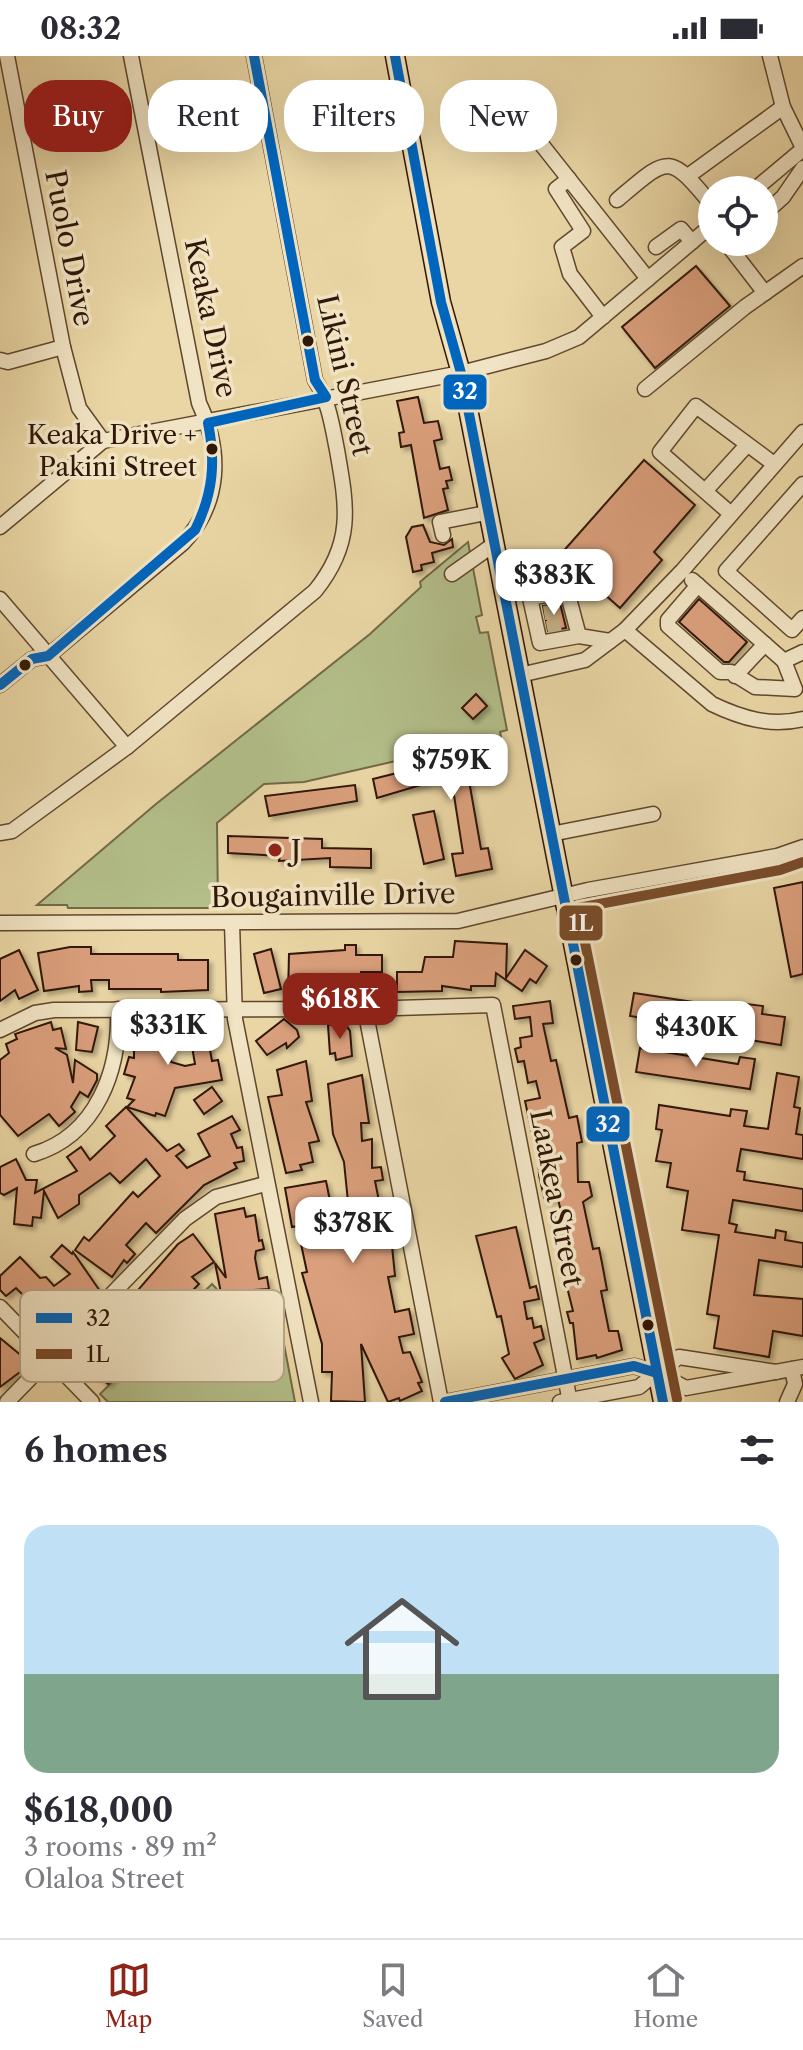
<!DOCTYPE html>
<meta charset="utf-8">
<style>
:root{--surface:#fff;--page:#f2f2f3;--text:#2b2b33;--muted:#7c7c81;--line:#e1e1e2;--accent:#8f2418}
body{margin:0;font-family:"Libre Caslon Text",serif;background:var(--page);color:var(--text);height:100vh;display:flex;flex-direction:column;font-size:30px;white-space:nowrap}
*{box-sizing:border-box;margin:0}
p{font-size:26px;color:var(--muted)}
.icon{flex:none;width:44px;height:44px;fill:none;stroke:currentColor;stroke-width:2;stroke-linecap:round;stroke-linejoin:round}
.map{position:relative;height:1346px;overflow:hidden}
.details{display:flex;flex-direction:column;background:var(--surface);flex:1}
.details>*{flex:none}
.top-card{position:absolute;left:24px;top:24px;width:756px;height:72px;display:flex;gap:16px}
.tools{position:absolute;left:698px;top:120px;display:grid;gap:16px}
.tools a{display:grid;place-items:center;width:80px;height:80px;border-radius:50%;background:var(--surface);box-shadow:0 8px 32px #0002;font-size:40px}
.price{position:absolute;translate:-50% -68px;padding:0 18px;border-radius:16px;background:#fff;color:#222;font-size:26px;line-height:52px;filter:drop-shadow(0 2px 4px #0008)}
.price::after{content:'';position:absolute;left:50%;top:48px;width:24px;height:18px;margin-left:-12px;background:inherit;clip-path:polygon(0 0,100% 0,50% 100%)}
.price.active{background:var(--accent);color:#fff}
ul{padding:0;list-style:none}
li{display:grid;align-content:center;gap:16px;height:424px;padding:0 24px}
li span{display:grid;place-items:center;height:248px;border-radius:24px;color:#555}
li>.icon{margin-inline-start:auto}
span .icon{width:144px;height:144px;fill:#fffc;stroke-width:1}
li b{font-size:34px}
h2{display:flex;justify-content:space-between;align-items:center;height:96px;padding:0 24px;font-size:34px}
.tag{padding:0 28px;border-radius:32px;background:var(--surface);box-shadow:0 8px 32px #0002;font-size:28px;line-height:72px}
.tag.active{background:var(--accent);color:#fff}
.status{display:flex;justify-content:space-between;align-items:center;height:56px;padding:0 40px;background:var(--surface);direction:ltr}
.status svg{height:22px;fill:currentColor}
.tabs{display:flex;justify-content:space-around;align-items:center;height:112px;border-top:2px solid var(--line);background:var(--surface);font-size:22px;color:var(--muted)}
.tabs a{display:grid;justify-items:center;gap:4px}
.tabs .active{color:var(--accent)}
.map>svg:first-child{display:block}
.green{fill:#b3be89;stroke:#726a48;stroke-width:2}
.building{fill:#da9f7c;stroke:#301707;stroke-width:2;filter:url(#shadow)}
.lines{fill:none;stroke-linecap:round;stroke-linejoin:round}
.minor-tunnel{stroke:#c5b085;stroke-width:14;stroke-dasharray:14 7;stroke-linecap:butt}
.minor-casing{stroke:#5e472e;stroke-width:17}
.major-casing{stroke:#301707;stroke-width:21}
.minor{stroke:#f1e4c4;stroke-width:14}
.major{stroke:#ead6a5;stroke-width:18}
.bus-1-casing{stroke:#f1e4c4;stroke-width:16}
.bus-2-casing{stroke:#f1e4c4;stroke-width:16}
.bus-1{stroke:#0065bd;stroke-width:10}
.bus-2{stroke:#7a4b2a;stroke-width:10}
.bus-dot{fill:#301707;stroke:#f1e4c4;stroke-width:3}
.poi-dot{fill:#8f2418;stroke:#f1e4c4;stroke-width:3}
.labels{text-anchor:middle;stroke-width:7;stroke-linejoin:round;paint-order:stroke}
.bus-label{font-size:26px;fill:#301707;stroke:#f1e4c4;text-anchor:end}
.street-label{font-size:28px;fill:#301707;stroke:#f1e4c4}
.poi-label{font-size:28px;fill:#301707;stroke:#f1e4c4;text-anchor:start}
.key{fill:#f1e4c4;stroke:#b7a68b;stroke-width:2}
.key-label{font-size:22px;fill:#301707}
.line-badge{stroke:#f1e4c4;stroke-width:3}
.badge-label{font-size:22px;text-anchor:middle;font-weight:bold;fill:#fff}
</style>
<div class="status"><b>08:32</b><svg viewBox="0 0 49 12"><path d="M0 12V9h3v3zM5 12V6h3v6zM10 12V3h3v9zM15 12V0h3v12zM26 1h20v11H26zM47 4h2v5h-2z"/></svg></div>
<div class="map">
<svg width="803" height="1346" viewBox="0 0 803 1346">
<defs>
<filter id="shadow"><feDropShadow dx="3.5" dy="3.5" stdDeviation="2" flood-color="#0004"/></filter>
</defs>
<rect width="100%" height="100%" fill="#ead6a5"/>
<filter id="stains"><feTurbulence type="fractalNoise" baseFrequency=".0025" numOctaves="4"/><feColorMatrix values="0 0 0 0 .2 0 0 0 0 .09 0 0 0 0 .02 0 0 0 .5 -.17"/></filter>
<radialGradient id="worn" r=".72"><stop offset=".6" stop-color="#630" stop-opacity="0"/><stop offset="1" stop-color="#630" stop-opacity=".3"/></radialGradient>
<!-- green -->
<g class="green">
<path d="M468,486L482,559L476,561L480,577L488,576L507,674L500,676L501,681L304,726L264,728L217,767L218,852H68L67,849H37L156,748L370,578L421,531L420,526Z"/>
<path d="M212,1228L228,1245L274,1236L295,1346H108L100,1338Z"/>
</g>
<!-- building -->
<g class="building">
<path d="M696,210L730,250L655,312L622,271Z"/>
<path d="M418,341L424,367L438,365L442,383L434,385L440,413L449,411L452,424L446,425L448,432L443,433L448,454L424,462L411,389L401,391L399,377L404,376L397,345Z"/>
<path d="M644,404L695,449L654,496L662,504L620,552L560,499Z"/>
<path d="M423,469L430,486L444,489L452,483L453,491L432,497L434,506L421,509L422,514L413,516L406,481L412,471Z"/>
<path d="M699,543L747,586L729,606H724L679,566Z"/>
<path d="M560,547L566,572L548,575L543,550Z"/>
<path d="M476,638L487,650L473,663L462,652Z"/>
<path d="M493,693L498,711L468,719L481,793L488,792L492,813L456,820L452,798L463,797L451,720L377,742L373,723Z"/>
<path d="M355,729L357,745L269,760L265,740Z"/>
<path d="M434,755L444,803L424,808L413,759Z"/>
<path d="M228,780L322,783V792L371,793V812L330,811V802L279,805L280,800L228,797Z"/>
<path d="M803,826V918L791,921L774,832Z"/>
<path d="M455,885L507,888L506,922L525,894L547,910L536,927L530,923L522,935L496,917L495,930H471V934L442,930V935L397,936V916H422L425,901H453Z"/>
<path d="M345,889H356V899H382V916H361L360,937L327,938V925H308L307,941H288L289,898L345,894Z"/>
<path d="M70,891H91V898H178V904H208V934L161,936V933H109V924H91L92,935L79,936V930L44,935L38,897Z"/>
<path d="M271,893L281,933L264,937L254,898Z"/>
<path d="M19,894L38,934L19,943L15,934L0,945V903Z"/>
<path d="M634,937L746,954L747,948L763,950L762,958L785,961L781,989L750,984L751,979L630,960Z"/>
<path d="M550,945L553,967L543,968L551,1005L556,1004L569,1062L577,1060L582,1086L577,1087L578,1126H589L592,1140L583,1146L593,1193L599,1192L602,1207L607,1234L601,1235L609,1275H618L622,1294L597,1302L596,1299L577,1303L573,1267H570L567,1256L573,1255L561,1207L571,1205L565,1179L557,1181L553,1162L562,1160L558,1143L545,1145L539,1119L538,1085L534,1086L525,1045L540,1042L536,1025L528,1027L524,1005L518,1006L515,993L521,991L520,982L532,980L530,961L515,963L513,950Z"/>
<path d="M284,963L297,974L299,981L287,992L286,987L267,999L256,985Z"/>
<path d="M204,964L205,967L211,966L214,982L208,983L212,1005L218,1004L222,1024L175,1032L165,1060L156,1057L155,1060L127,1051L134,1044L127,1042L135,1021L124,1018L129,1001L134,1002V973H171V1006L185,1010L195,1008L188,967Z"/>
<path d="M51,966L53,974L61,972L66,993L55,992L67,999L73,1027L75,1004L97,1018V1024L88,1041L80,1036L71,1051L75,1056L59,1070L49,1058L18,1080L0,1059V1004L9,997L6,988L17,983L15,978Z"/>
<path d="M78,966L98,971L92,996L76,994Z"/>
<path d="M344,966L350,975L352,1000L336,1004L335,997L330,998L328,969Z"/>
<path d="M640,992L738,1008L740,1001L755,1003L750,1033L636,1016Z"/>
<path d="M306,1005L312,1045L306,1046L319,1085L309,1087L313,1106L300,1109L302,1114L286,1117L268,1041L282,1039L277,1014Z"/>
<path d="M777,1017L799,1021L794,1051L800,1052L796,1078L803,1079V1103L741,1093L737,1115L745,1116L744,1124L803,1133V1155L733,1144L729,1167L737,1169L735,1176L775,1182L776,1174L786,1176L785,1184L803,1187V1211L759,1204L754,1239L803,1243V1280L773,1275L769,1301L714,1292L719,1260L707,1258L719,1179L682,1174L688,1135L667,1131L671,1107L656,1105L662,1074L656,1073L659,1049L730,1060L731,1053L747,1055L744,1070L768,1073Z"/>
<path d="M362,1019L369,1067H361L362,1085L372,1083V1112L381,1111L383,1124L375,1125L380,1150L374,1151L375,1164L379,1183L391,1180L395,1220L388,1221L395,1256L409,1253L414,1278L399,1281L403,1297L410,1296L422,1326L418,1327L422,1335L400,1345L399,1342L388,1346L361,1288L365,1346L331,1345L332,1316H322V1288L302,1217L307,1216L301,1188L312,1185L309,1168L292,1171L285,1132L326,1125L331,1150L348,1146L344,1106L333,1078L328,1028Z"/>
<path d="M212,1031L222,1045L204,1058L194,1044Z"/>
<path d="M126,1051L167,1095L179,1088L184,1094L176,1100L187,1112L210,1100L198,1078L232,1060L240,1074L231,1078L237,1092L242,1091L244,1105L234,1107L237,1112L204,1129L156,1177L146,1167L126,1189L135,1198L127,1207L124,1204L112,1221L75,1194L84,1181L89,1185L133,1136L138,1141L160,1120L146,1103L120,1127L110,1117L79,1139V1148L58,1162L44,1135L41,1162L33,1161L32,1170L14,1168L17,1132L4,1139L0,1137V1111L16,1103L26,1124H37L35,1137L77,1115L67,1101L81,1091L90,1104L115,1080L106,1070Z"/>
<path d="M244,1152L246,1161L255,1159L259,1185L262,1184L264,1193L256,1195L255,1202L259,1223L267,1221L269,1233L240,1235V1239L227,1242L226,1236L221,1237L215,1207L226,1222L215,1158Z"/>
<path d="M516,1171L530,1232L536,1230L539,1243L524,1246L527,1263L532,1262L534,1272L541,1270L544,1283L534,1287L543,1309L515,1323L502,1302L509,1298L501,1260L497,1261L476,1180Z"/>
<path d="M193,1178L214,1206L192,1221L199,1228L160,1268L113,1305L122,1313L108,1328L87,1313L84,1317L68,1302L91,1278L124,1255L119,1249L132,1241L178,1188Z"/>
<path d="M62,1189L72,1198L73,1196L100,1235L90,1243L88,1240L67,1265L64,1262L55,1271L52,1269L43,1278L30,1265L40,1256L16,1232L6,1240L0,1234V1220L20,1201L40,1222L46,1221L54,1230L70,1218L51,1201Z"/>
<path d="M0,1282L23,1301L21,1303L28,1310L0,1331Z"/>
</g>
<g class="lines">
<!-- minor-tunnel -->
<g class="minor-tunnel">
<path d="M544,557L564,554"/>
<path d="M547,572L566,568"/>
</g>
<defs>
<g id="minor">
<path d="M7,0L63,291L79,352L103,385"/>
<path d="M770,0L783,51L803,92"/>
<path d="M500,36L648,223"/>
<path d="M688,120L783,51"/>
<path d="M569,123L556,133L583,175L562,191L570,218L603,261"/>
<path d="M754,134L803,93"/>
<path d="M617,144C669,100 668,96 712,149"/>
<path d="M764,158L783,141L803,112"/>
<path d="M732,186L731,193L765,237"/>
<path d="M656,191L681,173L692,186"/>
<path d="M0,304L8,306L63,291"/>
<path d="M645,333L745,251L803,210"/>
<path d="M803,428L726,515L792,574L803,562"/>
<path d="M706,434L747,389"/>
<path d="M731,458L660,396L696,350L774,408"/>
<path d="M0,471L103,385L461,317L546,295L579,281L712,169"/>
<path d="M443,479L440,466L486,457"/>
<path d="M452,518L493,489"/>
<path d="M692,524L784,605L803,596"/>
<path d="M698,529L668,564V570L720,616H731L755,631L795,633L784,605"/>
<path d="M0,543L127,691"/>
<path d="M625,574L712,648C741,662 771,671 803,663"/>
<path d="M579,580L540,587L530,542L567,535L579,580L610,585"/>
<path d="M520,619L585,604L625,574L682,515L803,376"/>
<path d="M735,620L765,588"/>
<path d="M0,629L32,603L48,600L183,487C221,447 222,395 199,347L131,0"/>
<path d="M0,777L12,775L127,691L315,535C354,487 347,451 337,394C332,369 329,346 315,324L254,0"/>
<path d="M551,778L653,758"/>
<path d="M0,867L458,865L588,834L777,800L803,791"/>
<path d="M232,867L235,963L311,1346"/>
<path d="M365,953L441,1346"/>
<path d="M0,974L35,957L54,954L365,953L493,949L570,1346"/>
<path d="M34,1098C97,1079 120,1014 118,953"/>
<path d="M0,1251L92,1346"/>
<path d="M657,1317L686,1332L803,1311"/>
<path d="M7,1346L185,1163L216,1141L265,1128"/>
<path d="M445,1346L634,1310L657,1317L679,1301L776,1316"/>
<path d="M560,1346L639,1331L655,1318"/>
<path d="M787,1346L795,1328L792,1313"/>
</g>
<path id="major" d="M395,0L441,246L461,317L663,1346"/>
</defs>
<!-- minor casing -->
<use href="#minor" class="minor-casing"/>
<!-- major casing -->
<use href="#major" class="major-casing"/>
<!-- minor -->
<use href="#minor" class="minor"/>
<!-- major -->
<use href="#major" class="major"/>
<defs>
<g id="bus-1">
<path d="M395,0L441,246L461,317L663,1346"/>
<path d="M0,629L32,603L48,600L195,474C213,438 216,406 208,367L326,341L315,324L254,0"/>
<path d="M445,1346L634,1310L657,1317"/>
</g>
<path id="bus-2" d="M677,1343L578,852L780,814L803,806"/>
</defs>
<!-- bus-1 casing -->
<use href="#bus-1" class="bus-1-casing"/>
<!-- bus-2 casing -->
<use href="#bus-2" class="bus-2-casing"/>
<!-- bus-1 -->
<use href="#bus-1" class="bus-1"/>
<!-- bus-2 -->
<use href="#bus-2" class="bus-2"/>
</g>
<!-- markers -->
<g class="bus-dot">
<circle cx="308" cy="285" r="7"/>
<circle cx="212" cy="393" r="7"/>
<circle cx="25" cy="609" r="7"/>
<circle cx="576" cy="904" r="7"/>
<circle cx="648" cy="1269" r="7"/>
</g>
<circle class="poi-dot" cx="275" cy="794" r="8"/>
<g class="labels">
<!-- bus labels -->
<g class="bus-label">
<text x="197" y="388">Keaka Drive +<tspan x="197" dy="32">Pakini Street</tspan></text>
</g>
<!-- street labels -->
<g class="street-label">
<text transform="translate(70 192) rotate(79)" y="10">Puolo Drive</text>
<text transform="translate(211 262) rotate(78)" y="10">Keaka Drive</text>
<text transform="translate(345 319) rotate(77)" y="10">Likini Street</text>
<text transform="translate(333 839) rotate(-1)" y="10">Bougainville Drive</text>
<text transform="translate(557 1142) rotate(79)" y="10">Laakea Street</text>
</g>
<!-- poi labels -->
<g class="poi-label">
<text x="291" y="804">J</text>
</g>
</g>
<!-- legend -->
<rect x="20" y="1234" width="264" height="92" rx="12" class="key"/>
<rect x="36" y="1257" width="36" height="10" fill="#0065bd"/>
<rect x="36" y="1293" width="36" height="10" fill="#7a4b2a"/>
<g class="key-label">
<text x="86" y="1270">32</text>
<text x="86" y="1306">1L</text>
</g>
<g class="line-badge">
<rect x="442" y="317" width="46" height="38" rx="8" fill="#0065bd"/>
<rect x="558" y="848" width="46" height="38" rx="8" fill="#7a4b2a"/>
<rect x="585" y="1049" width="46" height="38" rx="8" fill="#0065bd"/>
</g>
<g class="badge-label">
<text x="465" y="343">32</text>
<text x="581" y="875">1L</text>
<text x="608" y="1076">32</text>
</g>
<rect width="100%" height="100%" filter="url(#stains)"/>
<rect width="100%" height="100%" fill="url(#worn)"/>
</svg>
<div class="tools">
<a><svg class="icon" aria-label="locate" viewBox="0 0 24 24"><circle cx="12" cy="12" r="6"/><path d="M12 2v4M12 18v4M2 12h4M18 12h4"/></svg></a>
</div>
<b class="price" style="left:554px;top:561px">$383K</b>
<b class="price" style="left:451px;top:746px">$759K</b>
<b class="price active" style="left:340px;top:985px">$618K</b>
<b class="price" style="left:168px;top:1011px">$331K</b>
<b class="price" style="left:696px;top:1013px">$430K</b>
<b class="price" style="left:353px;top:1209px">$378K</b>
<div class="top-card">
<a class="tag active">Buy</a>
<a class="tag">Rent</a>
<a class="tag">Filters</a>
<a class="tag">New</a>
</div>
</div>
<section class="details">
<h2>6 homes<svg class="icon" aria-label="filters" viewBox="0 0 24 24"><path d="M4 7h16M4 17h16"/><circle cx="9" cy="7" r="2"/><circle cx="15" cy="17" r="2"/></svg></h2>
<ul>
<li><span style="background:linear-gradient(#bfe0f5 60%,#7fa58c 0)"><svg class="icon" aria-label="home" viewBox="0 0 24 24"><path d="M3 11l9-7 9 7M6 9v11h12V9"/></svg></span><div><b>$618,000</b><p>3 rooms · 89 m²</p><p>Olaloa Street</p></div></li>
</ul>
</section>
<nav class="tabs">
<a class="active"><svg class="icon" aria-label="map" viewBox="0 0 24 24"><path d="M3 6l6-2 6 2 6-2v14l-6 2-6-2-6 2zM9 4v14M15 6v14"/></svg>Map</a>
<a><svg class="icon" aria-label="saved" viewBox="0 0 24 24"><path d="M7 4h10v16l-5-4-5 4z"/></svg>Saved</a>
<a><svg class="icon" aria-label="home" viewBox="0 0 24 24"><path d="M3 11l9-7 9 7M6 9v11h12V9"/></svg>Home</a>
</nav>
